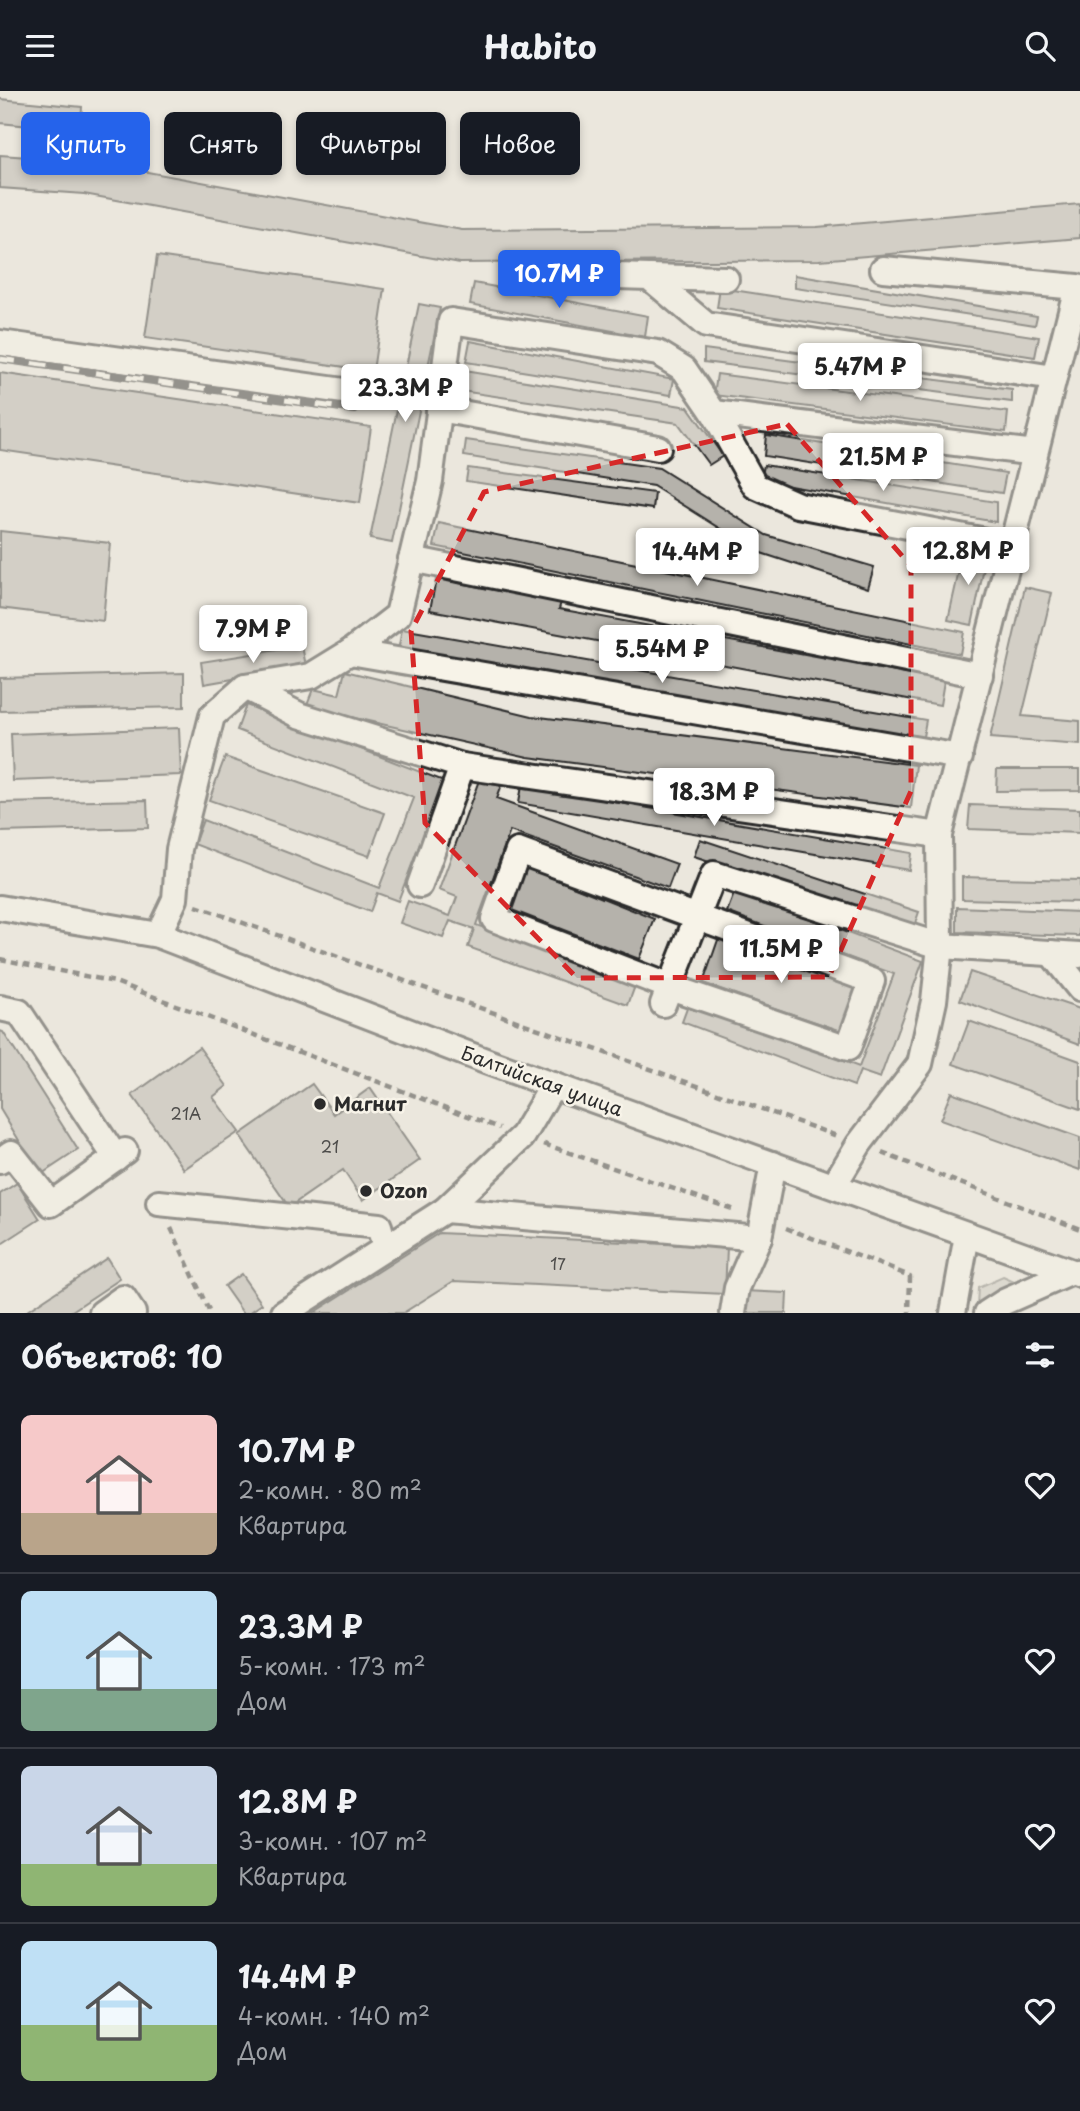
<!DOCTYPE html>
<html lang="ru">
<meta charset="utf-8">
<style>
:root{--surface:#171b24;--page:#242831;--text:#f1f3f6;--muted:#9ea1a6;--line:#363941;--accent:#2563eb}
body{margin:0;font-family:"Playpen Sans",sans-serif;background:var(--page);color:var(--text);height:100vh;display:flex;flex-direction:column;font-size:26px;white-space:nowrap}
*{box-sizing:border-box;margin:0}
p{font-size:23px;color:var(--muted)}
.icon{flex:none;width:38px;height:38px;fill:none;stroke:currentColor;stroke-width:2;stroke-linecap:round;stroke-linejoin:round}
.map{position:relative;height:1222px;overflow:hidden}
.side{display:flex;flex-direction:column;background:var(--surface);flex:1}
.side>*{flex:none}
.top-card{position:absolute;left:21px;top:21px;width:700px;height:63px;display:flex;gap:14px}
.price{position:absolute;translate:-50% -60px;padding:0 16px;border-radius:7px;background:#fff;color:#222;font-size:23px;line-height:46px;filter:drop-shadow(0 2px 4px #0008)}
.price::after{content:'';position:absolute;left:50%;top:42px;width:21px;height:16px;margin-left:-10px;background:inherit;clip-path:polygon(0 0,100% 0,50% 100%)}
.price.active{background:var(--accent);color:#fff}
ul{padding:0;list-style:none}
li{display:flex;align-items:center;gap:21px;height:175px;padding:0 21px}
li+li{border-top:2px solid var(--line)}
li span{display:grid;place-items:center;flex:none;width:196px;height:140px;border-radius:10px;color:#555}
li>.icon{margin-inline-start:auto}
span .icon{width:84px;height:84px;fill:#fffc;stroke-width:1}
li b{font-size:30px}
h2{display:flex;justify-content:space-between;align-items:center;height:84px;padding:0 21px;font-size:30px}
.chip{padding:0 24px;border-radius:10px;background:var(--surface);box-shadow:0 4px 10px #0003;font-size:24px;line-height:63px}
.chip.active{background:var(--accent);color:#fff}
header{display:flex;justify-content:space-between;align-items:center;height:91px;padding:0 21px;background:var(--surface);font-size:32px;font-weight:700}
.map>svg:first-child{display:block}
.grass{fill:#cbc8bf;stroke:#7b7a75;stroke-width:2}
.building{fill:#b5b2ab;stroke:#2b2b2b;stroke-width:2}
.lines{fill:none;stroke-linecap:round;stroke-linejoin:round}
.minor-casing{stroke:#2b2b2b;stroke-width:30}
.path{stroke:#2b2b2b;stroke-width:4.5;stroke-dasharray:7 5;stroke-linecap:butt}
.minor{stroke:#f7f3e8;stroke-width:24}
.rail-casing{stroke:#2b2b2b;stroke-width:8}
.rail{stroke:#f7f3e8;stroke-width:5;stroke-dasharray:16;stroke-linecap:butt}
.marked{fill:none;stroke:#d62828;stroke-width:5;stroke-dasharray:14 9;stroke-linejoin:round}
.poi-dot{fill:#2b2b2b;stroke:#f7f3e8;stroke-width:2.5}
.labels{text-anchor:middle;stroke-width:5;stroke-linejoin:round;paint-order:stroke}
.number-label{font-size:16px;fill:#4e4d4b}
.street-label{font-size:19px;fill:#2b2b2b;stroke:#f7f3e8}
.poi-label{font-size:19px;font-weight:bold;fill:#2b2b2b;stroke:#f7f3e8;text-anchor:start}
</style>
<header><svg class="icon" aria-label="menu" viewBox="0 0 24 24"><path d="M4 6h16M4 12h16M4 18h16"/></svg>Habito<svg class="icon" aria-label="search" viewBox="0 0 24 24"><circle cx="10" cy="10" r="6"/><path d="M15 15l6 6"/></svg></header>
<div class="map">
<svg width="1080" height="1222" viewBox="0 0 1080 1222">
<rect width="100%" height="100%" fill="#ebe7dd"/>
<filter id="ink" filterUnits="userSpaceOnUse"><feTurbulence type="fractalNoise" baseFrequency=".0143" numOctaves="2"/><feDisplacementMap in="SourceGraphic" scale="14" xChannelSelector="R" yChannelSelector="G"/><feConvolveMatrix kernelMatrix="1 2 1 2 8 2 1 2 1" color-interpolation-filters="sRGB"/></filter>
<g filter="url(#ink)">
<!-- grass -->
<path class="grass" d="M1003,1186L1021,1194L977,1216L978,1197Z"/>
<!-- building -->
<g class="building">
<path d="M0,8L82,16L80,40L0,32Z"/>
<path d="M0,64L88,70L462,139L817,136L1080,113V147L819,169L460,172L84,103L0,97Z"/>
<path d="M157,165L385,198L373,280L145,247Z"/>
<path d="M795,184L1037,225L1035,234L795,197Z"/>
<path d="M474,192L648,225L645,246L470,213Z"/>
<path d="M720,197L1039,246L1035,266L717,217Z"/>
<path d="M419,213L440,217L392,452L370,448Z"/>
<path d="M470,250L674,288L671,304L466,271Z"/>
<path d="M704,258L1012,299V311L704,271Z"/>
<path d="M458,279L688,316L723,365L709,374L678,332L454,299Z"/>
<path d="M0,282L371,336L360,412L0,359Z"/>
<path d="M717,283L1008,321L1006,341L714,304Z"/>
<path d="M766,344L1006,382L1002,402L764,365Z"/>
<path d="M466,349L659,377L766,444L874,476L868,497L758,461L653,395L464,365Z"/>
<path d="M764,374L996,411V431L761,390Z"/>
<path d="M468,377L655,402L653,418L466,390Z"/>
<path d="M439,432L964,541L960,563L434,455Z"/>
<path d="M0,440L110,452L103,530L0,517Z"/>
<path d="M964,458L987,463L972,534L948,529Z"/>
<path d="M436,488L561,511L559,518L944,590L940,614L430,519Z"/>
<path d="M1025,496L1052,502L1022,625L1080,630V654L990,647Z"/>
<path d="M402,538L926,629L922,651L398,560Z"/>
<path d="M302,555L306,575L204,593L201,571Z"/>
<path d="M345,580L532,625L916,674L911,717L528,666L306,616L313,598L339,604Z"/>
<path d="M184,582V616L0,620V587Z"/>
<path d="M246,614L444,690L398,810L377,802L370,821L194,753L203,729L379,797L414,707L237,639Z"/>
<path d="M179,637L181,684L13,690L11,643Z"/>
<path d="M225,666L385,722L369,765L209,709Z"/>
<path d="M997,678H1080V699L996,700Z"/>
<path d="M482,681L503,689L496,708L677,773L668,797L510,740L476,834L636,892L628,914L468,856L474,838L450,830L443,847L400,832L408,810L450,825L457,806L439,799Z"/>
<path d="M521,695L911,762L909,779L518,712Z"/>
<path d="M147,709L148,737L0,741V712Z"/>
<path d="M970,714L1080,718V742L968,738Z"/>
<path d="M700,748L919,821L913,838L694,766Z"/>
<path d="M525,776L655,828L639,868L509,818Z"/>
<path d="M962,786L1080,789V811L962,808Z"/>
<path d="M735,800L923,870L880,987L860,980L854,995L682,931L689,912L859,976L894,883L727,821Z"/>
<path d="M957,816L1080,821V845L957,841Z"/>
<path d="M719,846L860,896L844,941L703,892Z"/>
<path d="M970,881L1080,918V953L960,909Z"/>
<path d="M969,930L1080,970V1018L953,973Z"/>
<path d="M0,940L3,941L78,1059L40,1084L0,1018Z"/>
<path d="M199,956L227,995L213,1006L239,1041L184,1078L132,1004Z"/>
<path d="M312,993L334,1023L370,997L420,1069L363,1109L343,1079L289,1116L239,1044Z"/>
<path d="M951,1001L1080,1047V1079L940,1029Z"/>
<path d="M17,1092L40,1128L0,1154V1103Z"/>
<path d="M439,1142L727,1156L725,1203L454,1190L403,1222H313Z"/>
<path d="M107,1167L120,1188L69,1222H24Z"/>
<path d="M241,1183L262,1213L249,1222H243L224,1195Z"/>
<path d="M744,1200L787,1202L786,1222H743Z"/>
</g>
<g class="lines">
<defs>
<g id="minor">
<path d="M519,182L649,186L706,234L1054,287"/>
<path d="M649,186L726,188"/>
<path d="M0,252L358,302"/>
<path d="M439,318L658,357"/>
<path d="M714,322L755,395L798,414L1012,455"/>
<path d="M411,468L980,584"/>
<path d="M350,561L960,666"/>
<path d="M245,596L299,624L462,675L420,794"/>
<path d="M462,675L939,744"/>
<path d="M518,760L872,890L848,957L670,896L494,828Z"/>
<path d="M0,817L158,844L488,971L1080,1184"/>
<path d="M158,844L175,808L179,758L212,625L245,596L311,585L350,561L398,524L430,390L451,230L658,262L684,278L714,322L1035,362"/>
<path d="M1051,862L1080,898"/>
<path d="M663,913L714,783L940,855L1080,864"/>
<path d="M0,917L19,921L116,1067"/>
<path d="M0,1070L11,1062L51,1113L125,1060"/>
<path d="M834,1094L859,1053L920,973L934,910L940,855L939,744L1077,196L883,178"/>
<path d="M159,1112L379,1135L385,1156"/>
<path d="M445,1119L759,1147"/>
<path d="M102,1222L123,1207L133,1222"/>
<path d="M284,1222L445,1119L523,1045L553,994"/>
<path d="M733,1222L737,1197L759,1147L773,1073"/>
<path d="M953,1222L967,1144"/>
<path d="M987,1222L1004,1211L1072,1181"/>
</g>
</defs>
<!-- minor casing -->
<use href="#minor" class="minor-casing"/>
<!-- path -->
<g class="path">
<path d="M196,815L837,1045"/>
<path d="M0,868L115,891L500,1037"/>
<path d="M544,1053L735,1119"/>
<path d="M882,1062L1080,1138"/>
<path d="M171,1137L210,1222"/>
<path d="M786,1137L910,1185L909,1222"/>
</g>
<!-- minor -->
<use href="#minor" class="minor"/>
<defs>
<path id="rail" d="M0,268L355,319"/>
</defs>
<!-- rail casing -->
<use href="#rail" class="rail-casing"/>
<!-- rail -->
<use href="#rail" class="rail"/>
</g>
</g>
<!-- marked area -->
<path d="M0 0H1080V1222H0ZM787,333L911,475V700L829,886L577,887L425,732L411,540L484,401Z" fill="#ebe7dd" fill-opacity=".55" fill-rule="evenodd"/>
<path class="marked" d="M787,333L911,475V700L829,886L577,887L425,732L411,540L484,401Z"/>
<!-- markers -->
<g class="poi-dot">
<circle cx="320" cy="1013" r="7"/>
<circle cx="366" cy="1100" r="7"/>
</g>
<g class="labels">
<!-- number labels -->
<g class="number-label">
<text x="186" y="1029">21А</text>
<text x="330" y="1062">21</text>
<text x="558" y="1179">17</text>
</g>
<!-- street labels -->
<g class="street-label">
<text transform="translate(542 990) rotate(20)" y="7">Балтийская улица</text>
</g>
<!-- poi labels -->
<g class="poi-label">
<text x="334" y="1020">Магнит</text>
<text x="380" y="1107">Ozon</text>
</g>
</g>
</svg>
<b class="price active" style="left:559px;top:219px">10.7M ₽</b>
<b class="price" style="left:860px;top:312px">5.47M ₽</b>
<b class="price" style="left:405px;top:333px">23.3M ₽</b>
<b class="price" style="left:883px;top:402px">21.5M ₽</b>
<b class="price" style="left:968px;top:496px">12.8M ₽</b>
<b class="price" style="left:697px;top:497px">14.4M ₽</b>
<b class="price" style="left:253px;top:574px">7.9M ₽</b>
<b class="price" style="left:662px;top:594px">5.54M ₽</b>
<b class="price" style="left:714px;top:737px">18.3M ₽</b>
<b class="price" style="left:781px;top:894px">11.5M ₽</b>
<div class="top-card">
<a class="chip active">Купить</a>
<a class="chip">Снять</a>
<a class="chip">Фильтры</a>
<a class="chip">Новое</a>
</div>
</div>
<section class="side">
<h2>Объектов: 10<svg class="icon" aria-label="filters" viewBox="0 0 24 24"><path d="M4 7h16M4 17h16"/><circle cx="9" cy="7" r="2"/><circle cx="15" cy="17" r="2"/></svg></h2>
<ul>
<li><span style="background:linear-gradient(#f6c9c9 70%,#b9a48a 0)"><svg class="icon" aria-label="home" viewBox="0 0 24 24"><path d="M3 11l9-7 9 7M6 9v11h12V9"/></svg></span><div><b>10.7M ₽</b><p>2-комн. · 80 m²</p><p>Квартира</p></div><svg class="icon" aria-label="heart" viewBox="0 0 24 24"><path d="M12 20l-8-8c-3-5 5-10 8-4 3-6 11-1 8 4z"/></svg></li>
<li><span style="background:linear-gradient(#bfe0f5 70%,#7fa58c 0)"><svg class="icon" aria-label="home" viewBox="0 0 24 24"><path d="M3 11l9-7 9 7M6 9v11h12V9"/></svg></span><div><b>23.3M ₽</b><p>5-комн. · 173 m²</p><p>Дом</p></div><svg class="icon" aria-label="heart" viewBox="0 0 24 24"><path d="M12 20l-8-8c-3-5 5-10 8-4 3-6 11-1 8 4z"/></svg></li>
<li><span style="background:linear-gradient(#c9d6e8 70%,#8fb573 0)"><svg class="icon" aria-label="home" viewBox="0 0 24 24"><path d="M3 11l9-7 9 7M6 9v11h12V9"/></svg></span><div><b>12.8M ₽</b><p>3-комн. · 107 m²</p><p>Квартира</p></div><svg class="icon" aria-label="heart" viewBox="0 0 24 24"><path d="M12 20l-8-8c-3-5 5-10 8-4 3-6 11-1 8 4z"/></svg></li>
<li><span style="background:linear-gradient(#bfe0f5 60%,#8fb573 0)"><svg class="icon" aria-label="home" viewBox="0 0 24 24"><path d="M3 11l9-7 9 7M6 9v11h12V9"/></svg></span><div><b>14.4M ₽</b><p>4-комн. · 140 m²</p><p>Дом</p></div><svg class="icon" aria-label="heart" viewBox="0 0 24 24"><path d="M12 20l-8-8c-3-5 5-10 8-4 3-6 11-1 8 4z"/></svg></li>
</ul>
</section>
